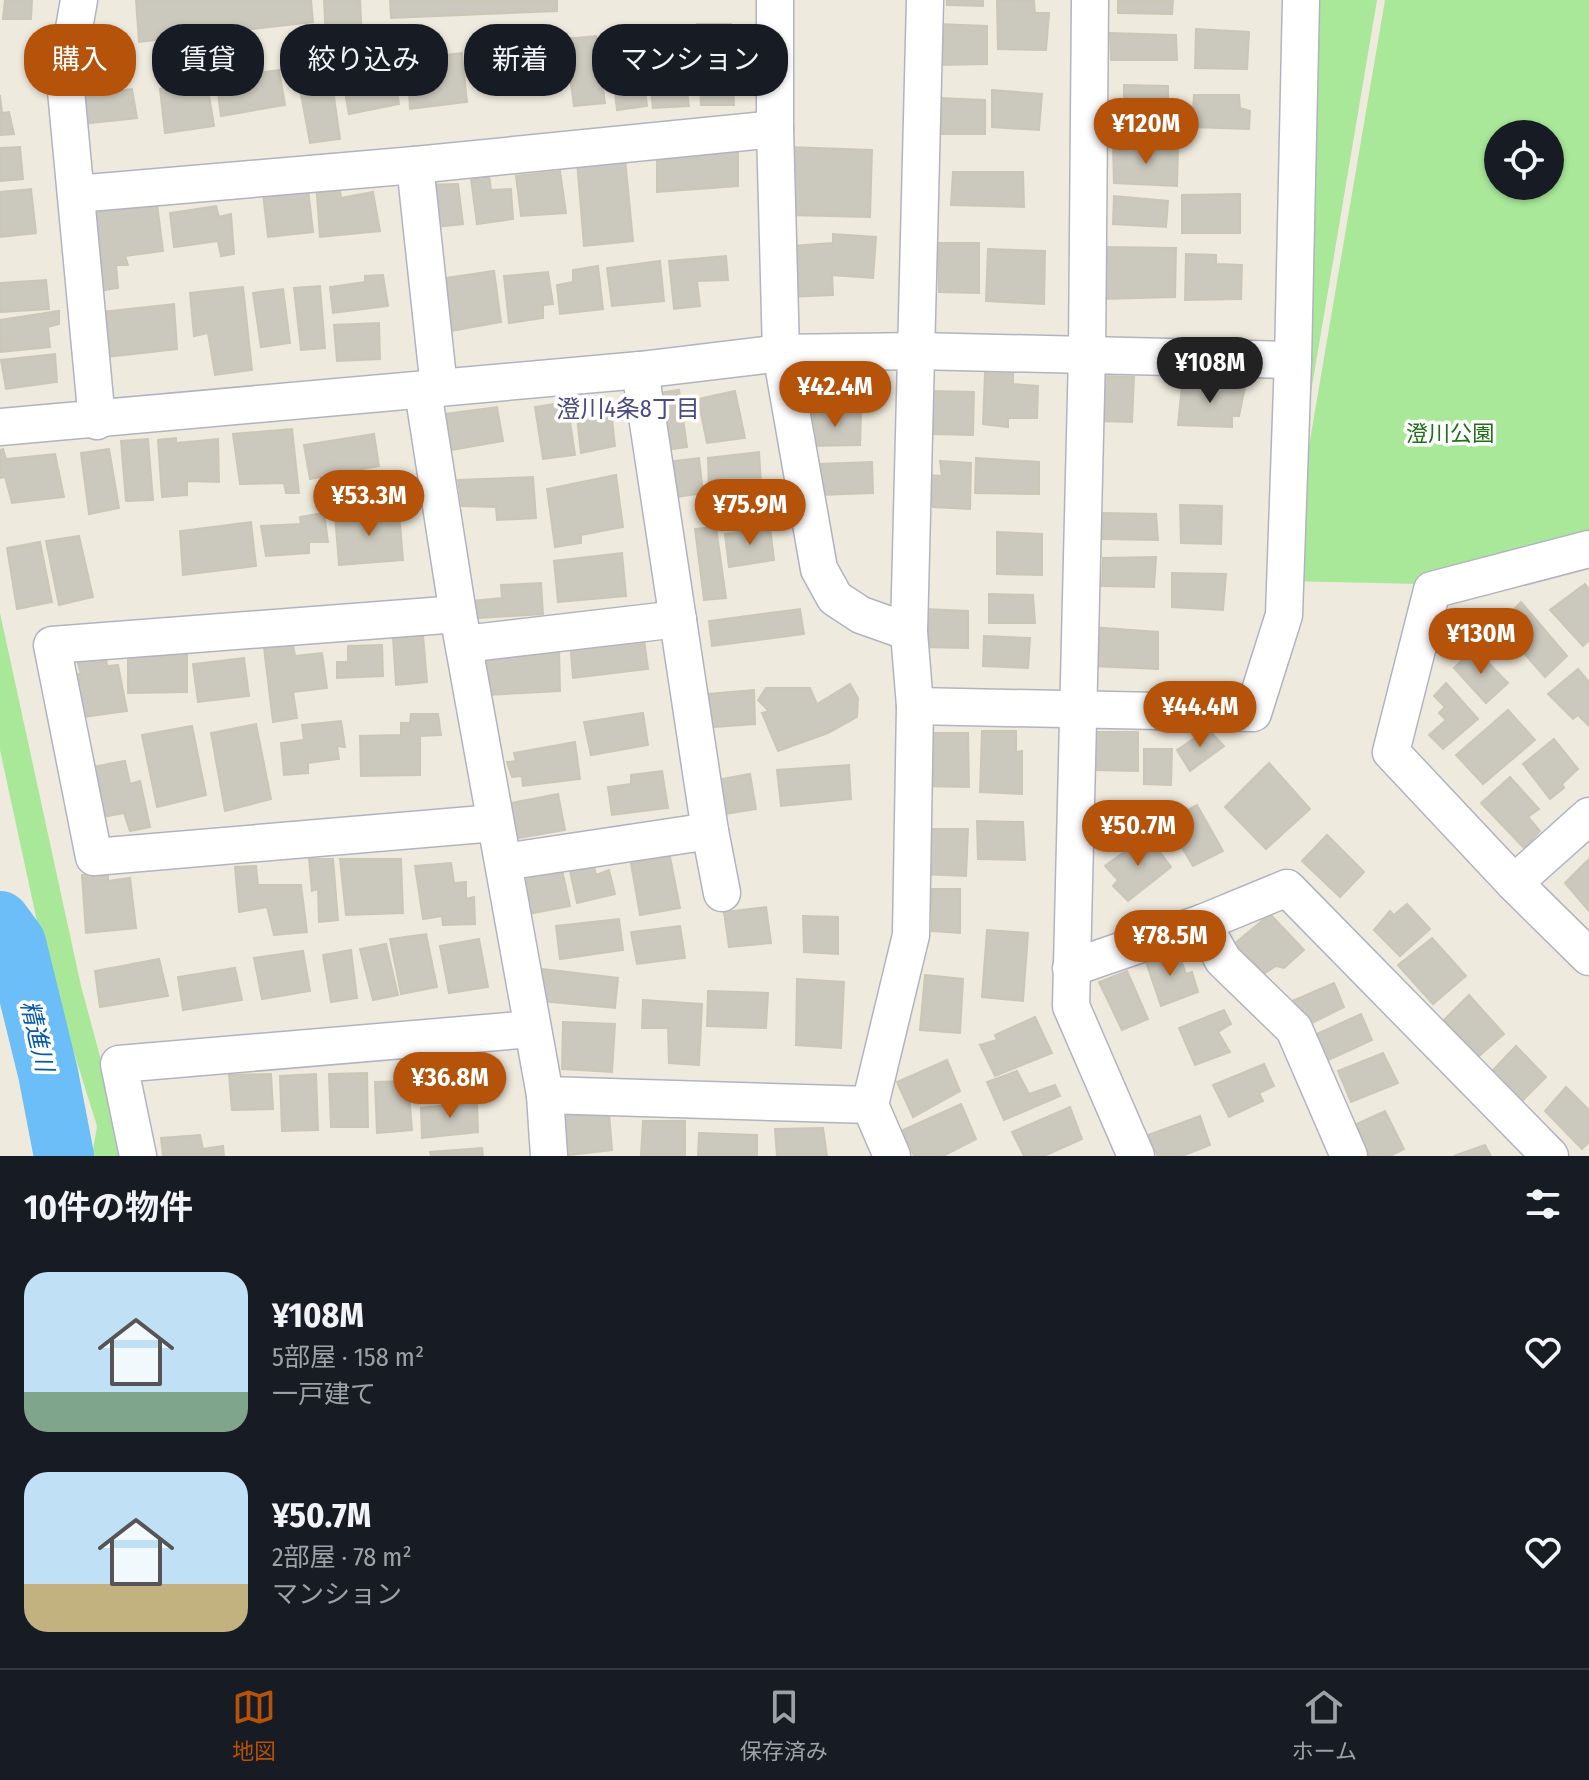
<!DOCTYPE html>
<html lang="ja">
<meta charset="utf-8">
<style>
:root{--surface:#171b24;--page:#20242c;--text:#f1f3f6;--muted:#9ea1a6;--line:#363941;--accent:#b45309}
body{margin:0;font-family:"Fira Sans Condensed","Noto Sans JP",sans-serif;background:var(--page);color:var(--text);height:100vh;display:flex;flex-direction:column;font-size:30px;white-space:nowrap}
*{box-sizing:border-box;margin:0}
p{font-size:26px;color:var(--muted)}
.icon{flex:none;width:44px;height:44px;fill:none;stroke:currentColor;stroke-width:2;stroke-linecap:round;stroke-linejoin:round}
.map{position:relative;height:1156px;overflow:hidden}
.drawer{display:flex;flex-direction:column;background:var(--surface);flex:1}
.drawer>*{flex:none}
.hud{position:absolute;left:24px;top:24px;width:800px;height:72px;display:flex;gap:16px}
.fabs{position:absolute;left:1484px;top:120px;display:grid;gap:16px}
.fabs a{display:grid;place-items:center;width:80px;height:80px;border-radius:50%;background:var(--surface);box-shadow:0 2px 6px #0004;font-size:40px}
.price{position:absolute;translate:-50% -68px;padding:0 18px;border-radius:28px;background:var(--accent);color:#fff;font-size:26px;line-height:52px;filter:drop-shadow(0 2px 4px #0008)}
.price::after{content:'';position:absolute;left:50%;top:48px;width:24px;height:18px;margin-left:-12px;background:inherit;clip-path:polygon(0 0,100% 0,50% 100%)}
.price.active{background:#222;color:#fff}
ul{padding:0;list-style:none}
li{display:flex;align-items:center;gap:24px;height:200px;padding:0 24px}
li span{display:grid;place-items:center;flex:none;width:224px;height:160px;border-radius:24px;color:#555}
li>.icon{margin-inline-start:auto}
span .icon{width:96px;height:96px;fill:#fffc;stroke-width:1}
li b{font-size:34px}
h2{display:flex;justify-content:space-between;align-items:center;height:96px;padding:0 24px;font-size:34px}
.chip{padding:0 28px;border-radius:32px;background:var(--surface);box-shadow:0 2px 6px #0004;font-size:28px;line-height:72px}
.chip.active{background:var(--accent);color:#fff}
.tab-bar{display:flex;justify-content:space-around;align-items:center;height:112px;border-top:2px solid var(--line);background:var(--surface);font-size:22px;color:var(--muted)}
.tab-bar a{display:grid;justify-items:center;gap:4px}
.tab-bar .active{color:var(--accent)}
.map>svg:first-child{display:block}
.green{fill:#a8e898;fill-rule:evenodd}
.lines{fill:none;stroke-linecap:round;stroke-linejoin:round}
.river{stroke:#6bbef7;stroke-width:60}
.building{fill:#cbc8bd;stroke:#cbc7b7;stroke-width:2}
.minor-casing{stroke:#b2b3c1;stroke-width:39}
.minor{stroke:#fff;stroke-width:36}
.labels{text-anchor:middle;stroke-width:7;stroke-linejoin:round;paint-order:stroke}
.park-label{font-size:22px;fill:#1c7016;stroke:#fff}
.neighbourhood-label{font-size:24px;fill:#494b81;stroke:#fff}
.water-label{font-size:24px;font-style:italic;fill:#0459a9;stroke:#fff}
</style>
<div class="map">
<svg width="1589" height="1156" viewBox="0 0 1589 1156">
<rect width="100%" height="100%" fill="#efeade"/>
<!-- green -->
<g class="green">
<path d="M1303,0H1377L1307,416Z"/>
<path d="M1385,0H1589V535L1419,584L1286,581ZM1498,134H1550V186H1498Z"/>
<path d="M0,613L81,986L127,1156H92L97,1126L46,963L0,750Z"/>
</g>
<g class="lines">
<!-- river -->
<path class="river" d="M0,921L16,943L48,1073L64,1156"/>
</g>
<!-- building -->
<g class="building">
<path d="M5,0H32L31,19H3Z"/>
<path d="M136,0H311L313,22L139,42Z"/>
<path d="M324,0H360L362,39L326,40Z"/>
<path d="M390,0H557V11L391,18Z"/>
<path d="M947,0H983V6L947,5Z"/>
<path d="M997,0L1034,1L1035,13H1049L1046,50L998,49Z"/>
<path d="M1118,0H1173L1172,14L1118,13Z"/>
<path d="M697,24H731L734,105H701Z"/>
<path d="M937,24L987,26V64L938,65Z"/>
<path d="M1196,29L1249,32L1247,69L1195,68Z"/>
<path d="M679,33L689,106L653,108L644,37Z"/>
<path d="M1110,33L1176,35L1177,60H1111Z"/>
<path d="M561,34L567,80L535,84L530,37Z"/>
<path d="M596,36L605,103L574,106L565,39Z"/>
<path d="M638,36L647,106L617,110L609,39Z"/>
<path d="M514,37L518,78L481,82L477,42Z"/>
<path d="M462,53L467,102L410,109L407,59Z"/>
<path d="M392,60L399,104L349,114L343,82L361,78L359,66Z"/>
<path d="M329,62L340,139L310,143L296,67Z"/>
<path d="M279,70L285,105L221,116L216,78Z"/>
<path d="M194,76L195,84L207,83L214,126L165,133L160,89L173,86L171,80Z"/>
<path d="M1124,85L1168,86V123L1124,122Z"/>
<path d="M132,89L137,118L82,124L80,96Z"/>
<path d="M992,90L1042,94L1039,130L992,127Z"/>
<path d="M0,95L2,113L9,112L14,134L0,135Z"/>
<path d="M1194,95H1239L1240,108L1250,111L1249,129L1192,127Z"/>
<path d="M940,98L985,100V134H940Z"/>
<path d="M1113,146L1178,148L1177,186L1114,183Z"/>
<path d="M20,147L23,179L0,181V148Z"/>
<path d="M787,147L872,150L870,217L788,215Z"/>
<path d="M738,148V186L657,192V154Z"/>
<path d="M625,158L633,241L584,246L577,161Z"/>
<path d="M560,171L566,213L521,216L516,176Z"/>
<path d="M953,172H1023L1024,207L951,205Z"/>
<path d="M489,175L491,190L511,189L513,219L477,224L471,179Z"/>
<path d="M338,180L341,198L373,192L380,231L320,237L316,182Z"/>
<path d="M458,184L463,224L427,228L422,185Z"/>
<path d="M31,189L36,233L0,237V192Z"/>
<path d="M308,189L313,232L268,237L263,194Z"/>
<path d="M1240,194V233H1182V195Z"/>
<path d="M1114,196L1168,201L1166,227L1113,224Z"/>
<path d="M157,204L163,251L125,256L128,265H116L118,288L85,293L86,211Z"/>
<path d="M216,206L219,217L231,214L234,254L221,256L218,241L174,247L170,213Z"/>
<path d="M833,234L876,237L873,278L832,275L833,295L786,297L777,247L833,243Z"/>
<path d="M938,243H979V293L939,292Z"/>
<path d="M1103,247L1176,248L1175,297L1103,299Z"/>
<path d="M988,249L1045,251L1044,304L986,301Z"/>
<path d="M1186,254L1216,255V264L1242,265L1241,299L1185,300Z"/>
<path d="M726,256L728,280L697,281L700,306L674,309L669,261Z"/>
<path d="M660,261L664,301L612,306L607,268Z"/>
<path d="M598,266L603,309L560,314L557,285L573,282V270Z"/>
<path d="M494,271L501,322L445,332L438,279Z"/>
<path d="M548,272L553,304L543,305V318L509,323L504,276Z"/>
<path d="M383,275L388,306L333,313L330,287L365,282V276Z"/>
<path d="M46,280L49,309L0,312V283Z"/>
<path d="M320,286L325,348L301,350L294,288Z"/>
<path d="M243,287L252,370L215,375L208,333L194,336L190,293Z"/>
<path d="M283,289L290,343L261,347L253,293Z"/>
<path d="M174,304L177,349L107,357L102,312Z"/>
<path d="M59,311V324L48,327L50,347L1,352L0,320Z"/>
<path d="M379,323L380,359L337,361L334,325Z"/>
<path d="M55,354L57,382L6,389L1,360Z"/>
<path d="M840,365L838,375H853V369H868L866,407H785L788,367Z"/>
<path d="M985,373L1013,374V384L1038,386L1037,418H1008V427L983,424Z"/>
<path d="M1101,376L1134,377L1132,422L1096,421Z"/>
<path d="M1182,385L1245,387L1239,416H1232V427L1178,425Z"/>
<path d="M679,390L687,447L653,452L644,395Z"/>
<path d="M735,391L745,438L707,443L698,399Z"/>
<path d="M932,391L974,392L973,435L932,434Z"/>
<path d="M567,402L575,455L543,459L535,407Z"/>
<path d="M497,407L503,441L451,450L444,414Z"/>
<path d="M611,411L615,446L581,453L577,417Z"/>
<path d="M861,413L860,445L811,446L810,414Z"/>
<path d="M292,429L299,493H286L284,483L240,484L233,434Z"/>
<path d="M374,434L379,466L310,479L304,445Z"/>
<path d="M176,438V443L218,439L219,482L187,481V495L162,497L158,440Z"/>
<path d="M148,439L153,500L126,501L121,441Z"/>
<path d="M3,449L6,459L55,454L64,497L12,503L5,477L0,478V450Z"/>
<path d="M109,449L119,508L89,514L81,453Z"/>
<path d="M759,452L761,485L709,490L708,458Z"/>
<path d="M699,458L703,493L657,500L650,464Z"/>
<path d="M976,458L1039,462V494L975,493Z"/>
<path d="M940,461L971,463L970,509L933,507L930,475L942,476Z"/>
<path d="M872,462L873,493L820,495L818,464Z"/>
<path d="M616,475L623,527L581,535V543L555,547L547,489Z"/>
<path d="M533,477L536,518L497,520L496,507L462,506L458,480Z"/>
<path d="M769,493L771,520L719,527L717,500Z"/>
<path d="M1180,505L1222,506L1221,544L1181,543Z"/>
<path d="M399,511L403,560L339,565L335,515Z"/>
<path d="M324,513L328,542H309V553L266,556L261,526L301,524L300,517Z"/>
<path d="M1102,513L1156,514L1158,540L1103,539Z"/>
<path d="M251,522L256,566L183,575L180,531Z"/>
<path d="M716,527L726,598L704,600L695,529Z"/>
<path d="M770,527L774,560L729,567L725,534Z"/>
<path d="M997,532L1042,534V575L997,574Z"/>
<path d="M79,536L93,597L59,605L46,541Z"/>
<path d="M40,542L52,602L17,609L7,548Z"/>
<path d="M622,553L626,596L558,602L554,561Z"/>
<path d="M1156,557L1154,587L1102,586L1103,558Z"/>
<path d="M1172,573L1226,574L1223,610L1172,607Z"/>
<path d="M541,583L543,614L464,619L463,602L502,598L501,585Z"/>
<path d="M1585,584L1589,589V640L1583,646L1550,610Z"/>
<path d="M989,594L1033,595L1035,623H989Z"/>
<path d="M1521,602L1567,656L1545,677L1499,625Z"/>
<path d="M800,609L804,634L712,646L709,621Z"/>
<path d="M923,609L968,611V648L921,647Z"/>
<path d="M1091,627L1158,632V669L1092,666Z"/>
<path d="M643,632L648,669L573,678L570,641Z"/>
<path d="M423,635L427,682L396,685L393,637Z"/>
<path d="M984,636L1030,638L1028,668L983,666Z"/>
<path d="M293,645L295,656L322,653L327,688L293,692L297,718L273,722L264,648Z"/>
<path d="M382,645L383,676L337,678V662H348V646Z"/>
<path d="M559,648L560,691L486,695L482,652Z"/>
<path d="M1474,648L1508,683L1486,703L1454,668Z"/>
<path d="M128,653L187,654V692L128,693Z"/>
<path d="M106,654L107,666L118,665L127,711L69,719L71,675L81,674L77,660Z"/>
<path d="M244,658L249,696L198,702L193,664Z"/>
<path d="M1578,669L1589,682V726L1578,715L1573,719L1548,694Z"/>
<path d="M1446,683L1478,719L1443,749L1429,735L1446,720L1439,713L1445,707L1434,696Z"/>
<path d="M850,684L858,698L857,717L828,733L778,751L762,713L769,711L758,700L766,688H810L817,704Z"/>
<path d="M754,690L755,724L687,729L685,696Z"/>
<path d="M1508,710L1535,740L1483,784L1456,755Z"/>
<path d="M643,713L648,745L591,755L584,722Z"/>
<path d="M411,714H438L441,735L420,736V775L361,776L360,736L401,735V723H410Z"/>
<path d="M341,721L345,747L337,746L339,759L308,763V773L284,775L281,743L304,740L302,725Z"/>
<path d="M256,724L271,799L225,811L211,733Z"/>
<path d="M192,726L206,795L157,807L142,735Z"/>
<path d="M1208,729L1224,746L1190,771L1177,750Z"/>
<path d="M982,731H1016V752L1022,751V794L980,792Z"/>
<path d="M1094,732H1138V771L1094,770Z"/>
<path d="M919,733H968L969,787L918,786Z"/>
<path d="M1554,739L1578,769L1562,784L1564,788L1550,799L1523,764Z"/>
<path d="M575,742L580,779L523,786L522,776L512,777L507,762L516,761L514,753Z"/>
<path d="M1144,749H1172L1171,785L1144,784Z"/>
<path d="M125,761L130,784L140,781L150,827L130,831L124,813L97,818L86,768Z"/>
<path d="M1269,763L1310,809L1266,849L1225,807Z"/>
<path d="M849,765L851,799L781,806L777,770Z"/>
<path d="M662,771L668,808L612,815L608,787L631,784V775Z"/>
<path d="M750,774L756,809L700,818L695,784Z"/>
<path d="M1510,777L1539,809L1528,817L1540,831L1524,848L1481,803Z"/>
<path d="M558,794L565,830L518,838L511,803Z"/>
<path d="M1197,805L1223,851L1193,866L1166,821Z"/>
<path d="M977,821L1023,822L1025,860L978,859Z"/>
<path d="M921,829H968L966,876L922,874Z"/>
<path d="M1147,835L1171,867L1128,901L1113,886L1118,880L1105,866Z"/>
<path d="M1327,835L1364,872L1340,897L1302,861Z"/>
<path d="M670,857L680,908L640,915L631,863Z"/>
<path d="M309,859H333L338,920L319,922L318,889L312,891Z"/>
<path d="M340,859H401L403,913L346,915Z"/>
<path d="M1589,859V911L1565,883Z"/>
<path d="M451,863L454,883L466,882V899L474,897L475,924L443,925L442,916L423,919L415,866Z"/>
<path d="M256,866L258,885H301L307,932L274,935L267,907L239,912L235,867Z"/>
<path d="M594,866L596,875L609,870L615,894L577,903L570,871Z"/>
<path d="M562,870L570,906L523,915L512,879Z"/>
<path d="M108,871V881L130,878L136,928L86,933L82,875Z"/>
<path d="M932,889H960V933L932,931Z"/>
<path d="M1407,904L1430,929L1400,956L1374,930L1390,911L1394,915Z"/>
<path d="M766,907L771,943L729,947L724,912Z"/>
<path d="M1270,914L1304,950L1284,968L1276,966L1265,973L1234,944Z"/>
<path d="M803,916L838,917V954L804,952Z"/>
<path d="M619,919L623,950L560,959L556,926Z"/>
<path d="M680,926L685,958L637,964L631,932Z"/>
<path d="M987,930L1028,933L1023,1001L982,997Z"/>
<path d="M426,934L437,987L401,994L390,939Z"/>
<path d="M1432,938L1466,976L1433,1004L1398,965Z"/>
<path d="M479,939L488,987L449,993L440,946Z"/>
<path d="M386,944L398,995L373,1000L360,949Z"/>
<path d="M351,950L357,998L331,1002L323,955Z"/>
<path d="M303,951L310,991L262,999L254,958Z"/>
<path d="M1170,951L1175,962L1181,960L1186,974L1192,972L1198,992L1161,1006L1145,959Z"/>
<path d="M159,959L168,996L100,1007L95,971Z"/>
<path d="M235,968L242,1000L183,1010L178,977Z"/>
<path d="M542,969L618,978L615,1008L541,1001Z"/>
<path d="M1127,971L1148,1019L1122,1030L1099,982Z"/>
<path d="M925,975L963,979L960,1033L920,1030Z"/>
<path d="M797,979L844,982L841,1048L796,1045Z"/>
<path d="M1334,983L1344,1007L1306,1026L1292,1001Z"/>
<path d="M708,991L768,993L766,1028L707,1026Z"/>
<path d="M1469,995L1504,1034L1479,1056L1444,1020Z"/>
<path d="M643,1000L702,1004L699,1065L669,1063L668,1028H642Z"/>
<path d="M1224,1010L1231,1024L1218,1032L1230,1052L1195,1065L1179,1028Z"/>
<path d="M1361,1014L1372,1040L1320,1064L1308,1038Z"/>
<path d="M1035,1017L1052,1053L995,1076L980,1045L997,1040L995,1035Z"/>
<path d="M563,1022L615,1024L612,1072L562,1069Z"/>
<path d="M1516,1046L1546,1077L1521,1102L1492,1071Z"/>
<path d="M1383,1053L1398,1083L1351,1102L1338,1071Z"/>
<path d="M474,1057L476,1090L419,1094L416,1062Z"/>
<path d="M947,1060L960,1091L913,1117L897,1082Z"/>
<path d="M1264,1064L1274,1086L1259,1093L1263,1101L1229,1117L1213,1085Z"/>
<path d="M1017,1071L1029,1094L1055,1085L1060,1096L1004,1120L987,1082Z"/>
<path d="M367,1073L368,1127H331L329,1074Z"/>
<path d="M271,1074L273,1109L232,1110L229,1075Z"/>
<path d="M316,1074L318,1130L282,1131L280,1076Z"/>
<path d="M408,1081L412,1130L377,1133L375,1082Z"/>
<path d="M1566,1087L1589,1110V1142L1582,1149L1545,1111Z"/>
<path d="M608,1101L612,1150L561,1156L557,1113Z"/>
<path d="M477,1102L478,1132L422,1138L421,1108Z"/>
<path d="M961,1104L976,1139L943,1156H914L903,1130Z"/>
<path d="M1070,1107L1082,1139L1044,1156H1024L1012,1132Z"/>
<path d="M1385,1111L1404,1149L1390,1156H1365L1350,1127Z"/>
<path d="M1200,1116L1210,1145L1182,1156H1158L1148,1135Z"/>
<path d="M643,1121H685V1156H641Z"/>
<path d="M823,1128L827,1156H777L775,1129Z"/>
<path d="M699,1133L757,1135V1156H698Z"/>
<path d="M200,1135L203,1149L223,1146L224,1156H163L161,1138Z"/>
<path d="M1485,1145L1491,1156H1454Z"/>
<path d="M482,1148L483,1156H431L430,1152Z"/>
</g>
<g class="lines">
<defs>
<g id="minor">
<path d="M79,0L65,80L97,421"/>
<path d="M775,0V129L781,353L819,569L835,598L861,615L909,632"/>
<path d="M1090,0L1087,354L1071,1006L1136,1156"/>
<path d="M415,165L439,388"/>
<path d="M76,194L415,165L775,129"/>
<path d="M640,370L710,831L722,893"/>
<path d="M423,391L458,614L545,1095L549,1156"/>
<path d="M0,427L640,370L781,353L918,351L1293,360"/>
<path d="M1589,549L1432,590L1391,752L1514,883L1589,957"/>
<path d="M458,614L52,645L94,857L495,823"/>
<path d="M464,644L678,619"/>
<path d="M915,706L1253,713L1284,615L1293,360L1301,0"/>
<path d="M504,862L710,831"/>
<path d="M1514,883L1589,816"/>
<path d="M1202,923L1223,960L1294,1029L1349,1156"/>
<path d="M1071,968L1202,923L1287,888L1550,1156"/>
<path d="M545,1095L870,1105"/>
<path d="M138,1156L119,1064L532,1029"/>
<path d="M892,1156L870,1105L911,935L915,706L909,632L925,0"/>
</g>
</defs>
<!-- minor casing -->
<use href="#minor" class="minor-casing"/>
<!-- minor -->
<use href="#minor" class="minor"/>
</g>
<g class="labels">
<!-- park labels -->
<g class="park-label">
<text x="1450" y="441">澄川公園</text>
</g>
<!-- neighbourhood labels -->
<g class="neighbourhood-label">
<text x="628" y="417">澄川4条8丁目</text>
</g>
<!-- water labels -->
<g class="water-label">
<text transform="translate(37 1036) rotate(77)" y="8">精進川</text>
</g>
</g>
</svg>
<div class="fabs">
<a><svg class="icon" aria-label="locate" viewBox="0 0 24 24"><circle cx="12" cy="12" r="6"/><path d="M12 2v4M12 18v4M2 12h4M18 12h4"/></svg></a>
</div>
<b class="price" style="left:1146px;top:166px">¥120M</b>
<b class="price active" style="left:1210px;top:405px">¥108M</b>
<b class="price" style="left:835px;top:429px">¥42.4M</b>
<b class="price" style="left:369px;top:538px">¥53.3M</b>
<b class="price" style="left:750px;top:547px">¥75.9M</b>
<b class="price" style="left:1481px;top:676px">¥130M</b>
<b class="price" style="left:1200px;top:749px">¥44.4M</b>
<b class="price" style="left:1138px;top:868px">¥50.7M</b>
<b class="price" style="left:1170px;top:978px">¥78.5M</b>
<b class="price" style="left:450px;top:1120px">¥36.8M</b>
<div class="hud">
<a class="chip active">購入</a>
<a class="chip">賃貸</a>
<a class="chip">絞り込み</a>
<a class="chip">新着</a>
<a class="chip">マンション</a>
</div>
</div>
<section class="drawer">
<h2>10件の物件<svg class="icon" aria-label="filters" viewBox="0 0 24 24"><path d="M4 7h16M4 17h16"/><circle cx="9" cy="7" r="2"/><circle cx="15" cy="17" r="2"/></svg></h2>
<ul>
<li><span style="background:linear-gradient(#bfe0f5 75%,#7fa58c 0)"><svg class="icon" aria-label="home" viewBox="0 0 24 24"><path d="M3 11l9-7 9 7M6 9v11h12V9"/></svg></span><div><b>¥108M</b><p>5部屋 · 158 m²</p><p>一戸建て</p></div><svg class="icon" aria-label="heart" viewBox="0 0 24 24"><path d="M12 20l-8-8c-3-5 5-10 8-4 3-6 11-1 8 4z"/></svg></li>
<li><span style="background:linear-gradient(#bfe0f5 70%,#c2b280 0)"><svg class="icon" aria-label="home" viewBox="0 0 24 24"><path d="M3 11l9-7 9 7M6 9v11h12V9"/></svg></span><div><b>¥50.7M</b><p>2部屋 · 78 m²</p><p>マンション</p></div><svg class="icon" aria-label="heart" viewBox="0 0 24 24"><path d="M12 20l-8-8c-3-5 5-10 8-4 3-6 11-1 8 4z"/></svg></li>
</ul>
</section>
<nav class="tab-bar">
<a class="active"><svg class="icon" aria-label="map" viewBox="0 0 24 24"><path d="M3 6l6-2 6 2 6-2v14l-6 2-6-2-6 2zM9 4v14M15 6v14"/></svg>地図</a>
<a><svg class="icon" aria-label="saved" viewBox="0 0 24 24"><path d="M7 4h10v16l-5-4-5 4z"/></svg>保存済み</a>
<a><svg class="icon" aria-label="home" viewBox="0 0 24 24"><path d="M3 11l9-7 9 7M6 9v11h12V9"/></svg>ホーム</a>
</nav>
